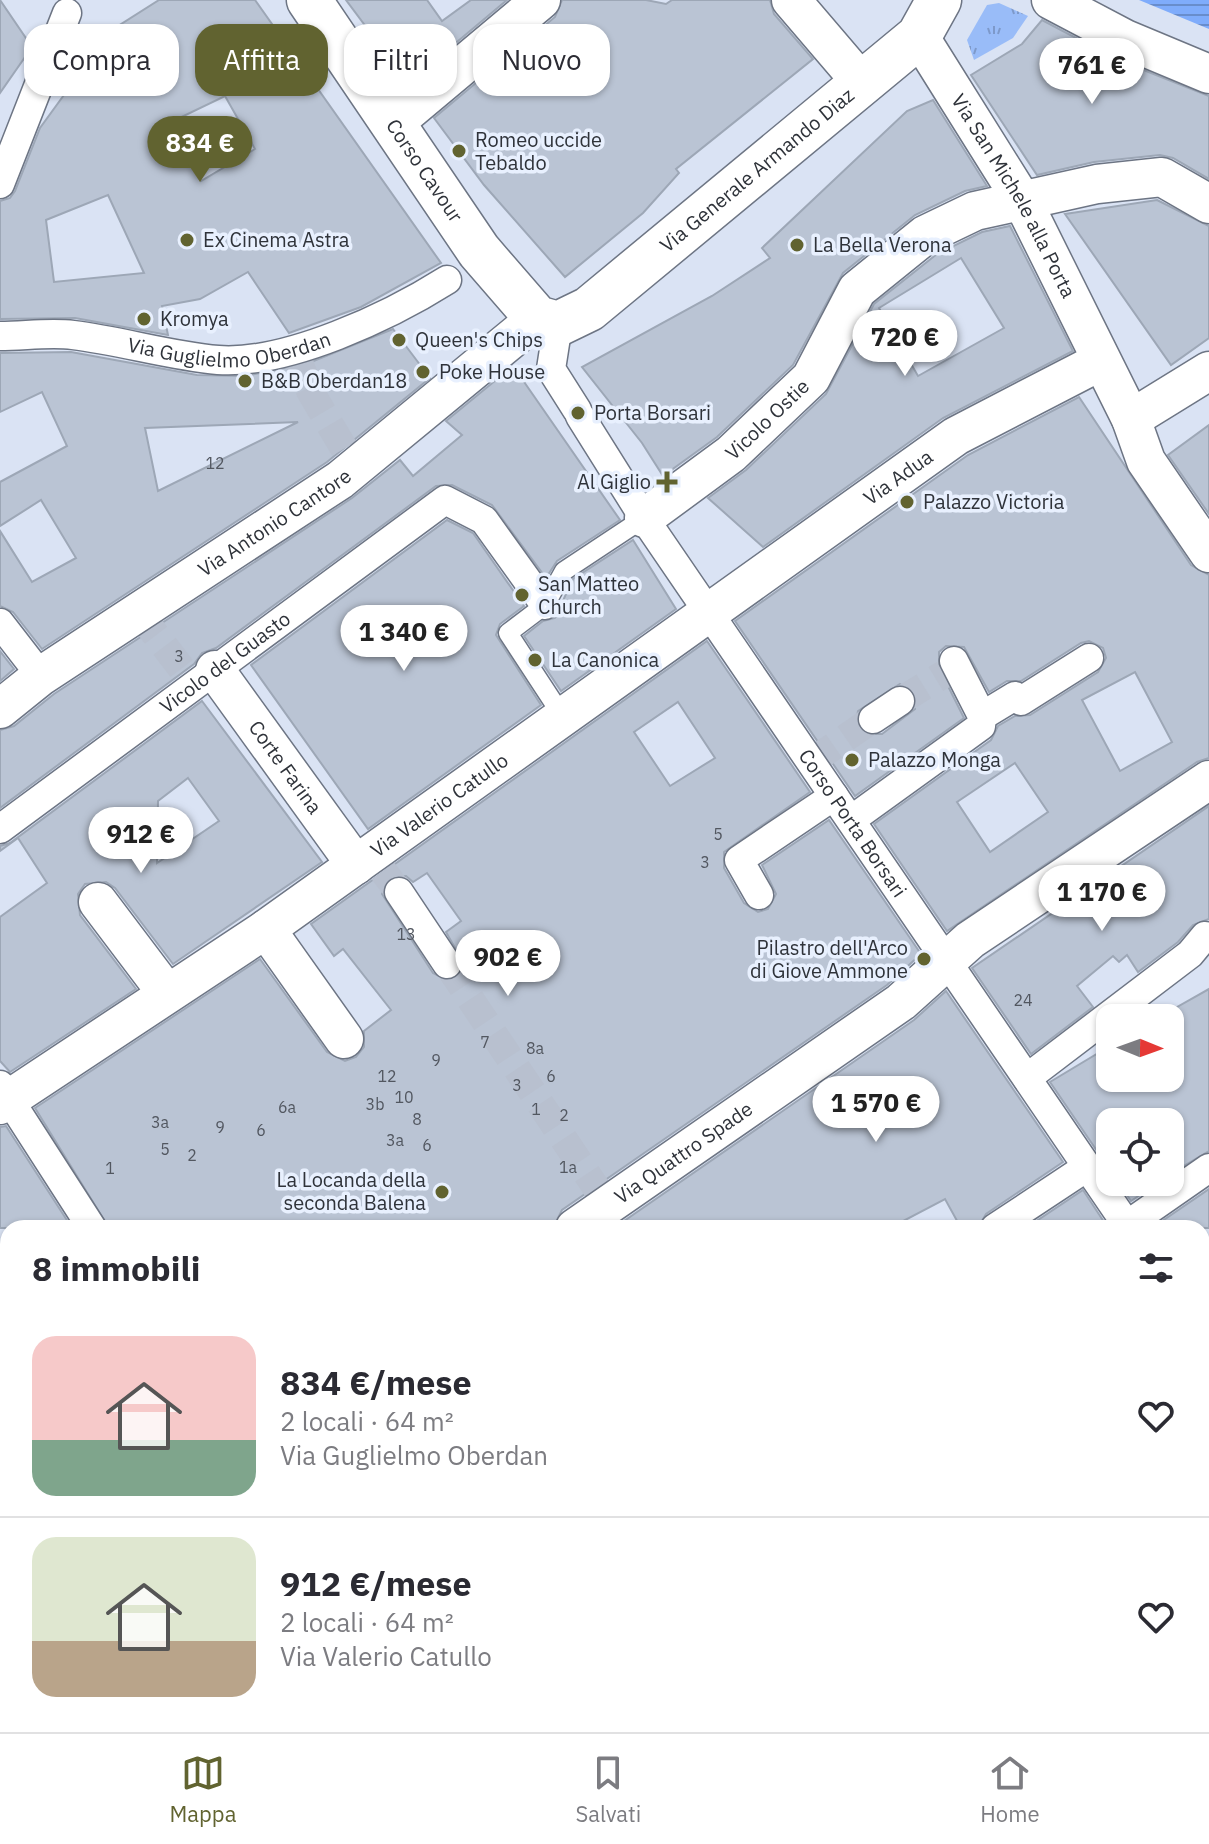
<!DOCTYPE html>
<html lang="it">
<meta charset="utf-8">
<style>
:root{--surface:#fff;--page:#f2f2f3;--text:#2b2b33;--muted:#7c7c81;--line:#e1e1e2;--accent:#616330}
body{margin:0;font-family:"IBM Plex Sans",sans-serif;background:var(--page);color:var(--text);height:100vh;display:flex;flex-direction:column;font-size:30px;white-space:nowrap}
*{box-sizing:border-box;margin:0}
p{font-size:26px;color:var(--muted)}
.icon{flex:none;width:44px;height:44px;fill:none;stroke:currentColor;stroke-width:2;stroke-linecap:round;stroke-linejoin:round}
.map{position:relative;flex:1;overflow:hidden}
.side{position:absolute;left:0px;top:1220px;width:1210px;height:512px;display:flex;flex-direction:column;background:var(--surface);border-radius:24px 24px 0 0;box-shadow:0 2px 6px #0004}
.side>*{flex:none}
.banner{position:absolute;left:24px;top:24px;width:800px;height:72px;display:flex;gap:16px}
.needle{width:52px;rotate:91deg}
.fabs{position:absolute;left:1096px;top:1004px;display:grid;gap:16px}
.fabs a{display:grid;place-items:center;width:88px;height:88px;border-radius:16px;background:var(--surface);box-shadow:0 2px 6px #0004;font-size:40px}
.price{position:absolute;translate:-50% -68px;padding:0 18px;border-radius:28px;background:#fff;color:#222;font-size:26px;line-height:52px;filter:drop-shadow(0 2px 4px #0008)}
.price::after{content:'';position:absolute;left:50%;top:48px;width:24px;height:18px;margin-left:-12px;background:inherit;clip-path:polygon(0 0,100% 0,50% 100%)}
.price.on{background:var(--accent);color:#fff}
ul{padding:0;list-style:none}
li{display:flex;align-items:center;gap:24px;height:200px;padding:0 32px}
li+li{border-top:2px solid var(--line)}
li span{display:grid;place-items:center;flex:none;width:224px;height:160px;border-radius:24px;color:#555}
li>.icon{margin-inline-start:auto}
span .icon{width:96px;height:96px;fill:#fffc;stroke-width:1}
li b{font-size:34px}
h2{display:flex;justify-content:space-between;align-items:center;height:96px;padding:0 32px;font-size:34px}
.pill{padding:0 28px;border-radius:24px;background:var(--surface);box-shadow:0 2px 6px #0004;font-size:28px;line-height:72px}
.pill.on{background:var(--accent);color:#fff}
.tab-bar{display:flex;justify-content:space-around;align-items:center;height:112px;border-top:2px solid var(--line);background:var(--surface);font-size:22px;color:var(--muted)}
.tab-bar a{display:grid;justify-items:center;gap:4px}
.tab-bar .on{color:var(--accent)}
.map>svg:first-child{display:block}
.grass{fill:url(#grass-tufts)}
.water{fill:url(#water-rules)}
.building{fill:#bac4d4;stroke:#9da7b6;stroke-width:2;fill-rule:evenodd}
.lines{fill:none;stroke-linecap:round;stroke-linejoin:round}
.pedestrian-tunnel{stroke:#b8c0cf;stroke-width:28;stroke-dasharray:28 14;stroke-linecap:butt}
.service-casing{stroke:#6d7584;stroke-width:21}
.pedestrian-casing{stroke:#6d7584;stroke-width:31}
.minor-casing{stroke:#6d7584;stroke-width:41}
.tertiary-casing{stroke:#6d7584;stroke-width:47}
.service{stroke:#fff;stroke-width:18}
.pedestrian{stroke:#fff;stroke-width:28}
.minor{stroke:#fff;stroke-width:38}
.tertiary{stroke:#fff;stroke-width:44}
.poi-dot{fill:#616330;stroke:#e8f0fe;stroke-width:3}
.labels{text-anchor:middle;stroke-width:7;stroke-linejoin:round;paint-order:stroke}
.number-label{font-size:16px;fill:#525760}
.poi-label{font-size:20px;fill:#2f333a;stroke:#e8f0fe;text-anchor:start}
.street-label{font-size:20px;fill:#2f333a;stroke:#e8f0fe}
</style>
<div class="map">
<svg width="1209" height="1732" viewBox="0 0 1209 1732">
<defs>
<pattern id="grass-tufts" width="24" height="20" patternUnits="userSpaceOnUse" patternTransform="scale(2)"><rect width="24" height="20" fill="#99bcf8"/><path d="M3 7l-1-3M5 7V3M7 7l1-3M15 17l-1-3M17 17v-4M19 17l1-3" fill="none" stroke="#7d99ca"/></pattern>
<pattern id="water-rules" width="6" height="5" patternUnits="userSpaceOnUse" patternTransform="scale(2)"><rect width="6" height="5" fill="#7facfb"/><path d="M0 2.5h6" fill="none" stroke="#688dcc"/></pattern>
</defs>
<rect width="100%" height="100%" fill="#dae3f4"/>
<!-- grass -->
<path class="grass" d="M999,3L1028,16L1013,38L974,60L967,40L987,5Z"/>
<!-- water -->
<path class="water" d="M1139,0H1209V29Z"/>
<!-- building -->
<g class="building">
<path d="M0,0L32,47L0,93Z"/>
<path d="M159,0H255L441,263L361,307L289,333L248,272L200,299L162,306L168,335L75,318L0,319V201L10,198L15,191L40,128L64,95L116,66L104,35ZM225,96L255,149L201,181L171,122ZM108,195L144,273L54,282L46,220Z"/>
<path d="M346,0H427L442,21L471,0H507L408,83Z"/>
<path d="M562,0H646L666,4L672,0H770L774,14L813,59L676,169L679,173L643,213L565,277L484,185L434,118L555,17Z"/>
<path d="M1042,20L1116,59L1209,96V179L1173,158L1160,155L1094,162L1037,175L971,75L1022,44Z"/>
<path d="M933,100L987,186L965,191L915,215L843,273L793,365L717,437L663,476L642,443L582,367L712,296L770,258L762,248L907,111Z"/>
<path d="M1157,200L1209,226V338L1171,365L1065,214Z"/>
<path d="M1010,226L1073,351L943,418L763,547L708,498L746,470L826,394L874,304L937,254L982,232ZM961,258L1004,328L918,376L879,308Z"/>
<path d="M393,329L430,378L327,462L42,649L13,612L0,606V531L32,582L76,558L41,500L0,526V482L67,446L42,392L0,412V353L71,352L197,375L246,376L311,362ZM298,422L158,491L145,428Z"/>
<path d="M513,366L620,520L557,561L546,578L492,505L452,485L436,486L216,648L202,653L194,664L0,808V730L14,726L54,694L352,498L400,460L413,476L462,435L446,421Z"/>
<path d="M1079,397L1191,565L1209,575V758L1197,762L947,931L874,824L991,740L998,726L1015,716L1030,715L1098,672L1106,658L1103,648L1089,641L1081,643L1021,681H1007L989,692L964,647L946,646L939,652V668L964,718L855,796L735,621L968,455ZM1135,672L1172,742L1120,771L1082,700ZM900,684L914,692L915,709L882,734H865L856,721L858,711ZM1015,763L1048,812L990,852L957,802Z"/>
<path d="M1209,425V514L1168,455Z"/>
<path d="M447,520L473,533L524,606L500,624L496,635L541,705L368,829L251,665Z"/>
<path d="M633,540L676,609L561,691L524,636L543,621L555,618L573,579Z"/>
<path d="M707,641L810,792L724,852V868L744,903L758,912L768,909L776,894L762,865L829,820L921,954L887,985L562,1210L553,1228H109L35,1108L260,959L327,1052L345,1061L356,1057L364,1047V1031L391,1010L343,949L334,956L311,924ZM678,702L715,758L670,786L634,732ZM427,873L461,921L446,932L464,964L462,972L449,981L433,973L382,894L390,878L406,876L413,882Z"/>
<path d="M0,651L14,669L0,681Z"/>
<path d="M202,701L322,862L173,964L115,888L106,882L85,884L78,894L80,915L136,989L10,1072L0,1061V917L47,883L18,838L0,851V846L10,843ZM188,778L219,821L157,863L158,801Z"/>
<path d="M1209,806V919L1193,925L1178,942L1138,972L1127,955L1119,962L1113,956L1077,986L1093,1007L1031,1054L972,968Z"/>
<path d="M1209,989V1151L1170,1174V1122H1110V1170L1050,1082L1110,1046V1078H1170V1011Z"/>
<path d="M946,991L1063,1162L986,1214L978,1228H961L945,1199L890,1228H614L914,1020Z"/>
<path d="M6,1126L72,1228H0V1127Z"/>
<path d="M1118,1182H1159L1131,1201Z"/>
<path d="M1209,1189V1228H1152Z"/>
<path d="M1083,1190L1108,1228H1026Z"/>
</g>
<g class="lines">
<!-- pedestrian-tunnel -->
<g class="pedestrian-tunnel">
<path d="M294,349L310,391L355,467"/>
<path d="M139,613L195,686"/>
<path d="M900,701L944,674"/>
<path d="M811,762L873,719"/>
<path d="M383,871L399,892"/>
<path d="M447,964L601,1195"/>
</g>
<defs>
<path id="service" d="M563,717L508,633L545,605L564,571L644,518"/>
<g id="pedestrian">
<path d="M0,184L67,13"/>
<path d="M558,324L551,369L577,410"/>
<path id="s1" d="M0,336C24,336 50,332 73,335C122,341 170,356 218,360C287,365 390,316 447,280"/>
<path id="s2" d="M580,416L644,518L1129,1228"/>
<path d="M0,623L41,676"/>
<path d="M982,716L1015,696L1021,701L1089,658"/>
<path d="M873,719L900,701"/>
<path d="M851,820L981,726L982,716L954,661"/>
<path id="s3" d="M0,829L445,500L484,520L545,605"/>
<path d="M399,892L447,964"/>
<path d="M759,895L739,860L834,796"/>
<path d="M1027,1078L1190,954L1205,936"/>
<path d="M0,1085L92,1228"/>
<path d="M1127,1225L1209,1168"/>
<path d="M995,1228L1087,1167"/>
<path d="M1202,1288L1209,1283"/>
<path d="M1202,1322L1209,1331"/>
<path d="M1202,1383L1209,1377"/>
<path d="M1202,1540L1209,1550"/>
<path d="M438,1724L443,1732"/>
<path d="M755,1724L760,1732"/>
<path d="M965,1724L971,1732"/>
</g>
<g id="minor">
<path d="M791,0L862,83"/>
<path d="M1051,0L1125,39L1209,74"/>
<path id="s4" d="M919,36L1023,202L1131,419L1146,461L1209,553"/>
<path d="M393,124L541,0"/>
<path d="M1131,419L1209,371"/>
<path id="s5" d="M644,518L731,454L811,378L857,290L925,235L975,211L1097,184L1162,177L1209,204"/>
<path id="s6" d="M215,670L356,865"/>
<path id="s7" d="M0,709L41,676L340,480L537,318"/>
<path d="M98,902L166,992"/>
<path d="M266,929L344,1039"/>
<path id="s8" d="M0,1105L266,929L956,436L1099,362"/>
<path id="s9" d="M575,1228L901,1002L970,940L1209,780"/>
<path d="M0,1485L8,1495"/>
<path d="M0,1631L8,1625"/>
<path d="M172,1724L178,1732"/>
<path d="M850,1724L855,1732"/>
<path d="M508,1732L521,1724"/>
<path d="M779,1732L794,1724"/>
</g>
<g id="tertiary">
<path id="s10" d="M309,0L479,251L537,318L558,324L589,309L919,36L939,0"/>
</g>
</defs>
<!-- service casing -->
<use href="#service" class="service-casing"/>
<!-- pedestrian casing -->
<use href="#pedestrian" class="pedestrian-casing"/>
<!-- minor casing -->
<use href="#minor" class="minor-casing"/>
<!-- tertiary casing -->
<use href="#tertiary" class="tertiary-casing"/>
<!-- service -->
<use href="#service" class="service"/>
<!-- pedestrian -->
<use href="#pedestrian" class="pedestrian"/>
<!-- minor -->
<use href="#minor" class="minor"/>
<!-- tertiary -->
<use href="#tertiary" class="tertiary"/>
</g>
<!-- markers -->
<g class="poi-dot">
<circle cx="459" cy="151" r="8"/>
<circle cx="187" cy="240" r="8"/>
<circle cx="797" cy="245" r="8"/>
<circle cx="144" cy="319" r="8"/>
<circle cx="399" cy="340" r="8"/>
<circle cx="423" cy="372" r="8"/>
<circle cx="245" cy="381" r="8"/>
<circle cx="578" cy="413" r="8"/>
<path d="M663 470h8v8h8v8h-8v8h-8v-8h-8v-8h8z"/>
<circle cx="907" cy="502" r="8"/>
<circle cx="522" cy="595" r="8"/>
<circle cx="535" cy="660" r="8"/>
<circle cx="852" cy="760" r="8"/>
<circle cx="924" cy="959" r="8"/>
<circle cx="442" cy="1192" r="8"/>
</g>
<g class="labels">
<!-- number labels -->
<g class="number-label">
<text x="215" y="469">12</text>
<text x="179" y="662">3</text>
<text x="718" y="840">5</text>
<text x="705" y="868">3</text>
<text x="406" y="940">13</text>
<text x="1023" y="1006">24</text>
<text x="485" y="1048">7</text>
<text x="535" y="1054">8a</text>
<text x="436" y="1066">9</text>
<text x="387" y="1082">12</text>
<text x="551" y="1082">6</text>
<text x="517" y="1091">3</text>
<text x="404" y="1103">10</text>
<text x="375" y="1110">3b</text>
<text x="287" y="1113">6a</text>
<text x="536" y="1115">1</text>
<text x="564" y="1121">2</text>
<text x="417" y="1125">8</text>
<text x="160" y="1128">3a</text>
<text x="220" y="1133">9</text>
<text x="261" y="1136">6</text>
<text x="395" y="1146">3a</text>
<text x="427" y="1151">6</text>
<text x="165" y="1155">5</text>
<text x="192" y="1161">2</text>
<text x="568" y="1173">1a</text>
<text x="110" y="1174">1</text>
</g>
<!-- poi labels -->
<g class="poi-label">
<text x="475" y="147">Romeo uccide<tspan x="475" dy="23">Tebaldo</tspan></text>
<text x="203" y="247">Ex Cinema Astra</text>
<text x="813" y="252">La Bella Verona</text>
<text x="160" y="326">Kromya</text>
<text x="415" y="347">Queen's Chips</text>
<text x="439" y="379">Poke House</text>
<text x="261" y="388">B&amp;B Oberdan18</text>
<text x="594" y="420">Porta Borsari</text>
<text x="651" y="489" text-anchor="end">Al Giglio</text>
<text x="923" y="509">Palazzo Victoria</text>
<text x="538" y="591">San Matteo<tspan x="538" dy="23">Church</tspan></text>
<text x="551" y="667">La Canonica</text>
<text x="868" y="767">Palazzo Monga</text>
<text x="908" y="955" text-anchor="end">Pilastro dell'Arco<tspan x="908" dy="23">di Giove Ammone</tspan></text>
<text x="426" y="1187" text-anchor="end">La Locanda della<tspan x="426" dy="23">seconda Balena</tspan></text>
</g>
<!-- street labels -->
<g class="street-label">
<text dy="7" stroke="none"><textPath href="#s10" startOffset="666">Via Generale Armando Diaz</textPath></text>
<text dy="7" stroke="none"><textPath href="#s10" startOffset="206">Corso Cavour</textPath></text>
<text dy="7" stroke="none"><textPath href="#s4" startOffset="186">Via San Michele alla Porta</textPath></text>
<text dy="7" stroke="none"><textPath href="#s1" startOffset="232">Via Guglielmo Oberdan</textPath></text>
<text dy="7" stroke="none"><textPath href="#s5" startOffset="158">Vicolo Ostie</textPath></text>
<text dy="7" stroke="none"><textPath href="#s8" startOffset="1096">Via Adua</textPath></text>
<text dy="7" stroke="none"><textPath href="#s7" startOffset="332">Via Antonio Cantore</textPath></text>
<text dy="7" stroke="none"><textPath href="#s3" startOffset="280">Vicolo del Guasto</textPath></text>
<text dy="7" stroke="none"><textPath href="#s6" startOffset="120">Corte Farina</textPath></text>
<text dy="7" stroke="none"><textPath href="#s8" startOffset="532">Via Valerio Catullo</textPath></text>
<text dy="7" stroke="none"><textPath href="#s2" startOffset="490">Corso Porta Borsari</textPath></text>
<text dy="7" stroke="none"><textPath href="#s9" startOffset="132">Via Quattro Spade</textPath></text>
</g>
</g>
</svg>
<div class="fabs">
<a><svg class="needle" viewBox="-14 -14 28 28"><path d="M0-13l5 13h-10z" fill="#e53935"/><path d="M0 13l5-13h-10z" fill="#7c7c81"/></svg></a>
<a><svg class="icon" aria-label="locate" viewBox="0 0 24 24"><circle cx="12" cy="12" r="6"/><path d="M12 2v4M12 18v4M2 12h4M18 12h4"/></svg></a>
</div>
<b class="price" style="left:1092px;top:106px">761 €</b>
<b class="price on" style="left:200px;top:184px">834 €</b>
<b class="price" style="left:905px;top:378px">720 €</b>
<b class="price" style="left:404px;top:673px">1 340 €</b>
<b class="price" style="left:141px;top:875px">912 €</b>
<b class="price" style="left:1102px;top:933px">1 170 €</b>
<b class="price" style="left:508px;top:998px">902 €</b>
<b class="price" style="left:876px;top:1144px">1 570 €</b>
<div class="banner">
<a class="pill">Compra</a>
<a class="pill on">Affitta</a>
<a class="pill">Filtri</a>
<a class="pill">Nuovo</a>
</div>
<section class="side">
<h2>8 immobili<svg class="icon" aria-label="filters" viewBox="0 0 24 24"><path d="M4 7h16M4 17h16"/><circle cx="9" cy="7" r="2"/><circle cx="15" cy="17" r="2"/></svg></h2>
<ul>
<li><span style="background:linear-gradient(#f6c9c9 65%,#7fa58c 0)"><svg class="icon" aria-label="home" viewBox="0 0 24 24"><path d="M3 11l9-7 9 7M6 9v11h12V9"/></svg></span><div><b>834 €/mese</b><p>2 locali · 64 m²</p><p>Via Guglielmo Oberdan</p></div><svg class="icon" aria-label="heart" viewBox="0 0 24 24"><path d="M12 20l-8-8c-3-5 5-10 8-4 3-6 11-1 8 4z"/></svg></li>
<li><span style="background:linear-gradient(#dfe7d0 65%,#b9a48a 0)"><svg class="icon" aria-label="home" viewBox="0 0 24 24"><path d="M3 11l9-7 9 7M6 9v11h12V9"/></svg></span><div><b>912 €/mese</b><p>2 locali · 64 m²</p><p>Via Valerio Catullo</p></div><svg class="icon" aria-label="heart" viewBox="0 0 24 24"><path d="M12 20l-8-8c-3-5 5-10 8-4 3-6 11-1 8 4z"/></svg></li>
</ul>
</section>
</div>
<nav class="tab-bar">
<a class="on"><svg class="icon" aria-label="map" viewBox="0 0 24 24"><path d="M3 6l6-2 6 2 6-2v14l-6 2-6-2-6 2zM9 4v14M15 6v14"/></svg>Mappa</a>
<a><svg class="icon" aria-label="saved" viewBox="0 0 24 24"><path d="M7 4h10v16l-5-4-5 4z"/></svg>Salvati</a>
<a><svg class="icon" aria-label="home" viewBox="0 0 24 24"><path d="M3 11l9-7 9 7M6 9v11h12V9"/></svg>Home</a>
</nav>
